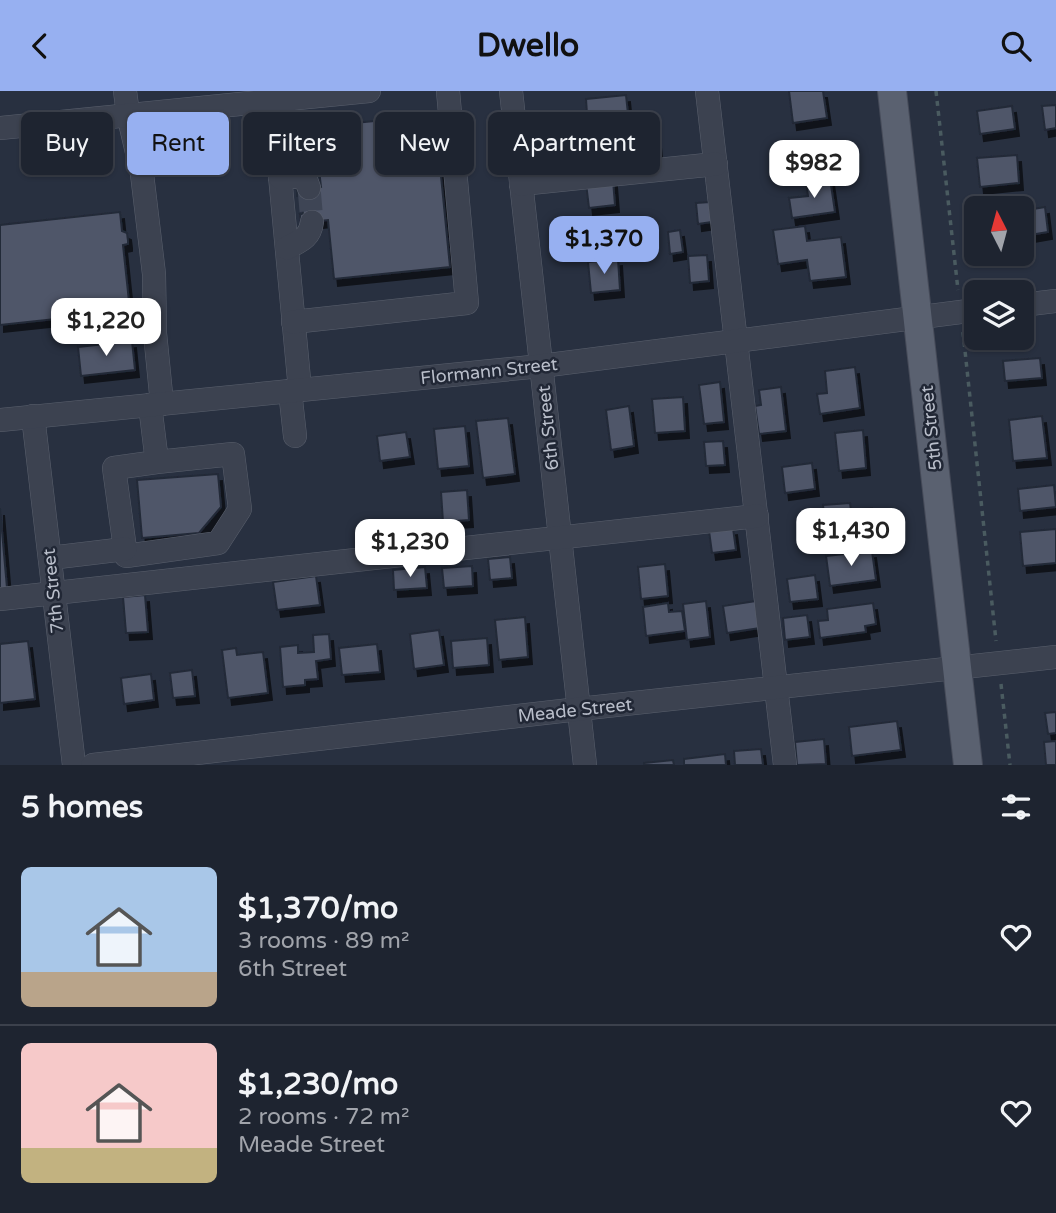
<!DOCTYPE html>
<meta charset="utf-8">
<style>
:root{--surface:#1e2430;--page:#262c38;--text:#f1f3f6;--muted:#a1a4ab;--line:#3c414c;--accent:#97b0f1}
body{margin:0;font-family:"Varela Round",sans-serif;background:var(--page);color:var(--text);height:100vh;display:flex;flex-direction:column;font-size:26px;white-space:nowrap}
*{box-sizing:border-box;margin:0}
p{font-size:23px;color:var(--muted)}
.icon{flex:none;width:38px;height:38px;fill:none;stroke:currentColor;stroke-width:2;stroke-linecap:round;stroke-linejoin:round}
.map{position:relative;height:674px;overflow:hidden}
.panel{display:flex;flex-direction:column;background:var(--surface);flex:1}
.panel>*{flex:none}
.banner{position:absolute;left:21px;top:21px;width:700px;height:63px;display:flex;gap:14px}
.needle{width:46px;rotate:354deg}
.buttons{position:absolute;left:964px;top:105px;display:grid;gap:14px}
.buttons a{display:grid;place-items:center;width:70px;height:70px;border-radius:10px;background:var(--surface);box-shadow:0 2px 5px #0004,0 0 0 2px var(--line);font-size:35px}
.price{position:absolute;translate:-50% -60px;padding:0 16px;border-radius:14px;background:#fff;color:#222;font-size:23px;line-height:46px;filter:drop-shadow(0 2px 4px #0008)}
.price::after{content:'';position:absolute;left:50%;top:42px;width:21px;height:16px;margin-left:-10px;background:inherit;clip-path:polygon(0 0,100% 0,50% 100%)}
.price.active{background:var(--accent);color:#111}
ul{padding:0;list-style:none}
li{display:flex;align-items:center;gap:21px;height:175px;padding:0 21px}
li+li{border-top:2px solid var(--line)}
li span{display:grid;place-items:center;flex:none;width:196px;height:140px;border-radius:10px;color:#555}
li>.icon{margin-inline-start:auto}
span .icon{width:84px;height:84px;fill:#fffc;stroke-width:1}
li b{font-size:30px}
h2{display:flex;justify-content:space-between;align-items:center;height:84px;padding:0 21px;font-size:30px}
.tag{padding:0 24px;border-radius:10px;background:var(--surface);box-shadow:0 2px 5px #0004,0 0 0 2px var(--line);font-size:24px;line-height:63px}
.tag.active{background:var(--accent);color:#111}
header{display:flex;justify-content:space-between;align-items:center;height:91px;padding:0 21px;background:var(--accent);color:#111;font-size:32px;font-weight:700}
.map>svg:first-child{display:block}
.building{fill:#4f5669;stroke:#232937;stroke-width:2;filter:url(#shadow)}
.lines{fill:none;stroke-linecap:round;stroke-linejoin:round}
.minor-tunnel{stroke:#3e4555;stroke-width:23;stroke-dasharray:23 11;stroke-linecap:butt}
.minor-casing{stroke:#5a606d;stroke-width:24}
.major-casing{stroke:#464b59;stroke-width:30}
.path{stroke:#4a5b60;stroke-width:3.5;stroke-dasharray:5 5;stroke-linecap:butt}
.minor{stroke:#3c4250;stroke-width:23}
.major{stroke:#5a6170;stroke-width:28}
.labels{text-anchor:middle;stroke-width:5;stroke-linejoin:round;paint-order:stroke}
.street-label{font-size:18px;fill:#b9beca;stroke:#212735}
</style>
<header><svg class="icon" aria-label="back" viewBox="0 0 24 24"><path d="M15 5l-7 7 7 7"/></svg>Dwello<svg class="icon" aria-label="search" viewBox="0 0 24 24"><circle cx="10" cy="10" r="6"/><path d="M15 15l6 6"/></svg></header>
<div class="map">
<svg width="1056" height="674" viewBox="0 0 1056 674">
<defs>
<filter id="shadow"><feDropShadow dx="4" dy="7" stdDeviation="0" flood-color="#0009"/></filter>
</defs>
<rect width="100%" height="100%" fill="#283040"/>
<!-- building -->
<g class="building">
<path d="M789,0H823L827,27L793,32Z"/>
<path d="M626,4L629,33L613,35L614,47L601,48L600,38L588,39L586,8Z"/>
<path d="M1056,14V37L1045,39L1042,15Z"/>
<path d="M1012,15L1015,38L980,43L977,20Z"/>
<path d="M435,24L450,176L334,188L328,129L301,132L300,123H303L301,105H297V99L321,96L314,36Z"/>
<path d="M655,26L658,61L643,62L640,27Z"/>
<path d="M826,51L829,68L817,70L814,53Z"/>
<path d="M1017,64L1019,92L980,96L977,67Z"/>
<path d="M830,87L835,121L792,127L789,107L808,105L806,91Z"/>
<path d="M613,89L615,114L589,117L586,92Z"/>
<path d="M710,111L712,131L698,133L696,112Z"/>
<path d="M1045,116L1048,141L1030,144L1027,119Z"/>
<path d="M120,121L122,140L127,142L128,150V153L123,154L130,220L0,234V134Z"/>
<path d="M805,135L807,150L841,146L846,186L810,190L807,169L778,173L773,139Z"/>
<path d="M680,139L683,161L670,163L668,141Z"/>
<path d="M707,164L709,190L690,192L688,165Z"/>
<path d="M618,168L620,199L591,202L588,171Z"/>
<path d="M132,250L135,279L81,285L78,256Z"/>
<path d="M1040,267L1042,287L1005,290L1003,270Z"/>
<path d="M855,276L860,317L820,323L817,303L827,302L825,280Z"/>
<path d="M720,291L724,331L704,333L699,294Z"/>
<path d="M781,296L786,340L759,343L755,315L761,314L759,299Z"/>
<path d="M683,306L685,340L655,342L652,308Z"/>
<path d="M629,315L634,355L611,359L606,319Z"/>
<path d="M1042,325L1047,367L1013,370L1009,329Z"/>
<path d="M508,327L515,383L483,387L476,330Z"/>
<path d="M465,335L469,375L438,378L434,338Z"/>
<path d="M863,339L866,377L839,380L835,342Z"/>
<path d="M406,341L410,366L380,370L377,345Z"/>
<path d="M723,350L725,374L706,375L704,351Z"/>
<path d="M812,372L815,398L785,402L782,376Z"/>
<path d="M218,383L221,416L199,442L142,447L137,389Z"/>
<path d="M1054,394L1056,416L1020,420L1018,398Z"/>
<path d="M467,399L469,429L443,431L441,401Z"/>
<path d="M850,412L851,419L872,417L875,445L827,449L823,414Z"/>
<path d="M0,417L7,497H0Z"/>
<path d="M733,437L736,459L712,462L709,440Z"/>
<path d="M1056,438V472L1023,475L1020,441Z"/>
<path d="M872,460L876,489L830,495L826,465Z"/>
<path d="M510,466L512,487L490,489L488,468Z"/>
<path d="M665,473L668,505L641,508L638,476Z"/>
<path d="M472,475L473,495L444,497L442,477Z"/>
<path d="M425,476L427,497L394,499L393,479Z"/>
<path d="M815,484L818,508L790,511L787,488Z"/>
<path d="M316,485L320,514L277,519L273,491Z"/>
<path d="M145,504L148,541L126,542L123,506Z"/>
<path d="M706,510L710,546L687,549L683,513Z"/>
<path d="M756,510L760,537L727,542L723,515Z"/>
<path d="M668,512L669,521L682,520L685,540L646,545L643,516Z"/>
<path d="M873,512L876,533L865,535L866,541L820,547L818,530L828,529L827,518Z"/>
<path d="M807,524L810,546L785,549L783,527Z"/>
<path d="M525,526L528,566L499,569L495,529Z"/>
<path d="M439,539L444,574L414,578L410,543Z"/>
<path d="M329,543L331,568L316,570L318,588L305,589V594L283,596L280,556L298,554V562L314,561L313,544Z"/>
<path d="M487,547L489,574L453,577L451,550Z"/>
<path d="M28,550L35,608L0,612V553Z"/>
<path d="M377,553L380,581L342,584L339,557Z"/>
<path d="M236,557L237,564L263,561L268,602L228,607L222,559Z"/>
<path d="M192,579L195,605L173,607L170,582Z"/>
<path d="M151,583L154,609L124,613L121,587Z"/>
<path d="M1056,621V642L1048,643L1045,622Z"/>
<path d="M897,630L901,659L852,665L849,636Z"/>
<path d="M824,648L826,673L797,674L795,651Z"/>
<path d="M1056,650V674H1046L1044,651Z"/>
<path d="M761,658L763,674H735L734,660Z"/>
<path d="M725,663L726,674H684V668Z"/>
<path d="M673,669L674,674H644V672Z"/>
</g>
<g class="lines">
<!-- minor-tunnel -->
<path class="minor-tunnel" d="M309,97L312,131"/>
<defs>
<g id="minor">
<path d="M125,0L128,23L142,83L154,183L155,242L162,313"/>
<path d="M511,0L585,674"/>
<path d="M707,0L785,674"/>
<path d="M273,10L300,299"/>
<path d="M0,37L369,0"/>
<path d="M280,86H298L306,89L309,97"/>
<path d="M521,93L716,73"/>
<path d="M287,157C300,150 310,147 312,131"/>
<path d="M1022,214L1056,210"/>
<path d="M293,231L467,212L448,0"/>
<path d="M290,300L295,345"/>
<path d="M150,314L157,371L233,363L240,418L218,452L126,465L114,377L157,371"/>
<path d="M33,325L74,674"/>
<path d="M0,329L541,275L976,219"/>
<path d="M50,467L125,458"/>
<path d="M0,508L757,425"/>
<path d="M93,674L579,618L1056,566"/>
</g>
<path id="major" d="M892,0L968,674"/>
</defs>
<!-- minor casing -->
<use href="#minor" class="minor-casing"/>
<!-- major casing -->
<use href="#major" class="major-casing"/>
<!-- path -->
<g class="path">
<path d="M936,0L958,199"/>
<path d="M963,241L996,550"/>
<path d="M1001,593L1010,674"/>
</g>
<!-- minor -->
<use href="#minor" class="minor"/>
<!-- major -->
<use href="#major" class="major"/>
</g>
<g class="labels">
<!-- street labels -->
<g class="street-label">
<text transform="translate(489 280) rotate(-6)" y="6">Flormann Street</text>
<text transform="translate(548 337) rotate(-96)" y="6">6th Street</text>
<text transform="translate(931 337) rotate(-96)" y="6">5th Street</text>
<text transform="translate(53 500) rotate(-96)" y="6">7th Street</text>
<text transform="translate(575 619) rotate(-6)" y="6">Meade Street</text>
</g>
</g>
</svg>
<div class="buttons">
<a><svg class="needle" viewBox="-14 -14 28 28"><path d="M0-13l5 13h-10z" fill="#e53935"/><path d="M0 13l5-13h-10z" fill="#a1a4ab"/></svg></a>
<a><svg class="icon" aria-label="layers" viewBox="0 0 24 24"><path d="M12 4l9 5-9 5-9-5zM3 14l9 5 9-5"/></svg></a>
</div>
<b class="price" style="left:814px;top:109px">$982</b>
<b class="price active" style="left:604px;top:185px">$1,370</b>
<b class="price" style="left:106px;top:267px">$1,220</b>
<b class="price" style="left:851px;top:477px">$1,430</b>
<b class="price" style="left:410px;top:488px">$1,230</b>
<div class="banner">
<a class="tag">Buy</a>
<a class="tag active">Rent</a>
<a class="tag">Filters</a>
<a class="tag">New</a>
<a class="tag">Apartment</a>
</div>
</div>
<section class="panel">
<h2>5 homes<svg class="icon" aria-label="filters" viewBox="0 0 24 24"><path d="M4 7h16M4 17h16"/><circle cx="9" cy="7" r="2"/><circle cx="15" cy="17" r="2"/></svg></h2>
<ul>
<li><span style="background:linear-gradient(#a9c7e8 75%,#b9a48a 0)"><svg class="icon" aria-label="home" viewBox="0 0 24 24"><path d="M3 11l9-7 9 7M6 9v11h12V9"/></svg></span><div><b>$1,370/mo</b><p>3 rooms · 89 m²</p><p>6th Street</p></div><svg class="icon" aria-label="heart" viewBox="0 0 24 24"><path d="M12 20l-8-8c-3-5 5-10 8-4 3-6 11-1 8 4z"/></svg></li>
<li><span style="background:linear-gradient(#f6c9c9 75%,#c2b280 0)"><svg class="icon" aria-label="home" viewBox="0 0 24 24"><path d="M3 11l9-7 9 7M6 9v11h12V9"/></svg></span><div><b>$1,230/mo</b><p>2 rooms · 72 m²</p><p>Meade Street</p></div><svg class="icon" aria-label="heart" viewBox="0 0 24 24"><path d="M12 20l-8-8c-3-5 5-10 8-4 3-6 11-1 8 4z"/></svg></li>
</ul>
</section>
